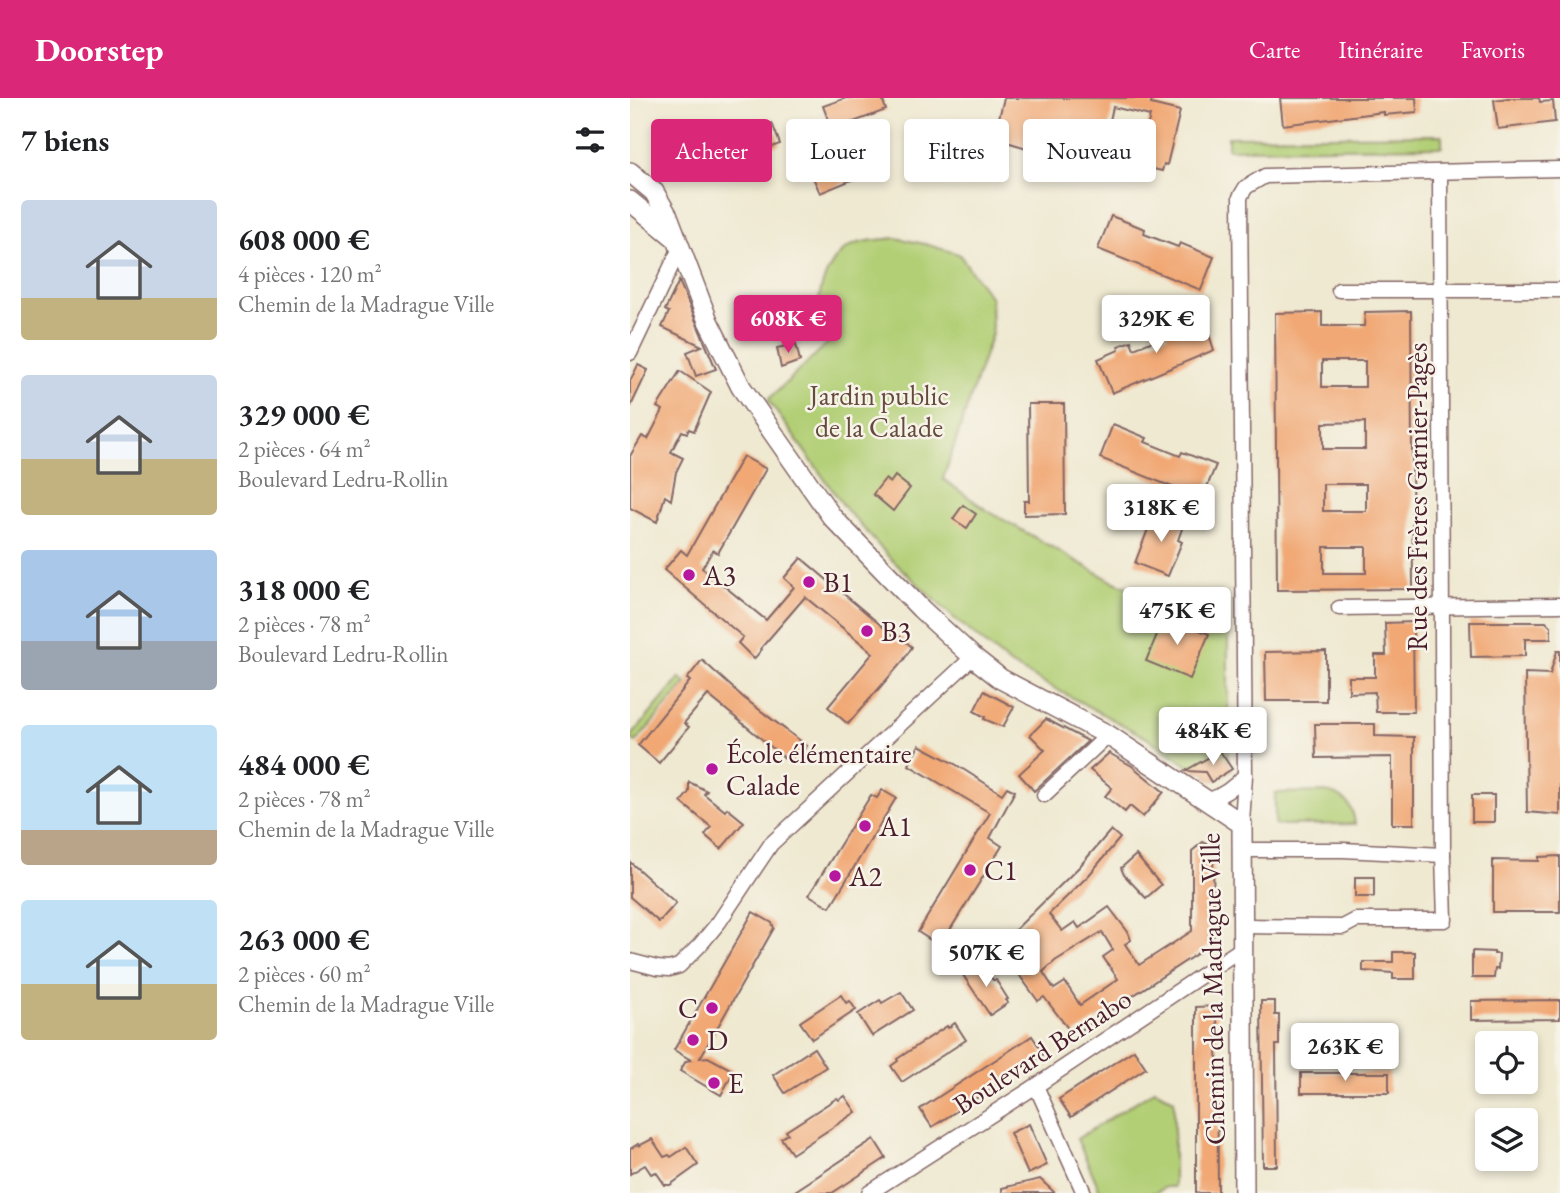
<!DOCTYPE html>
<html lang="fr">
<meta charset="utf-8">
<style>
:root{--surface:#fff;--page:#f6f6f6;--text:#202124;--muted:#757577;--accent:#db2777}
body{margin:0;font-family:"EB Garamond",serif;background:var(--page);color:var(--text);height:100vh;display:flex;flex-direction:column;font-size:26px;white-space:nowrap}
*{box-sizing:border-box;margin:0}
p{font-size:23px;color:var(--muted)}
.icon{flex:none;width:38px;height:38px;fill:none;stroke:currentColor;stroke-width:2;stroke-linecap:round;stroke-linejoin:round}
.map{position:relative;flex:1;overflow:hidden}
.details{display:flex;flex-direction:column;background:var(--surface);width:630px}
.details>*{flex:none}
.hud{position:absolute;left:21px;top:21px;width:665px;height:63px;display:flex;gap:14px}
.controls{position:absolute;left:845px;top:933px;display:grid;gap:14px}
.controls a{display:grid;place-items:center;width:63px;height:63px;border-radius:7px;background:var(--surface);box-shadow:0 4px 10px #0003;font-size:35px}
.price{position:absolute;translate:-50% -60px;padding:0 16px;border-radius:7px;background:#fff;color:#222;font-size:23px;line-height:46px;filter:drop-shadow(0 2px 4px #0008)}
.price::after{content:'';position:absolute;left:50%;top:42px;width:21px;height:16px;margin-left:-10px;background:inherit;clip-path:polygon(0 0,100% 0,50% 100%)}
.price.selected{background:var(--accent);color:#fff}
ul{padding:0;list-style:none}
li{display:flex;align-items:center;gap:21px;height:175px;padding:0 21px}
li span{display:grid;place-items:center;flex:none;width:196px;height:140px;border-radius:7px;color:#555}
li>.icon{margin-inline-start:auto}
span .icon{width:84px;height:84px;fill:#fffc;stroke-width:1}
li b{font-size:30px}
h2{display:flex;justify-content:space-between;align-items:center;height:84px;padding:0 21px;font-size:30px}
.chip{padding:0 24px;border-radius:7px;background:var(--surface);box-shadow:0 4px 10px #0003;font-size:24px;line-height:63px}
.chip.selected{background:var(--accent);color:#fff}
header{display:flex;align-items:center;gap:42px;box-sizing:border-box;height:98px;padding:0 35px;background:var(--accent);color:#fff}
header strong{font-size:33px}
nav{display:flex;gap:38px;margin-inline-start:auto;font-size:24px}
main{display:flex;flex:1;min-height:0}
.map>svg:first-child{display:block}
.green{fill:#b2cf76;stroke:#7e7750;stroke-width:2}
.building{fill:#f1a875;fill-rule:evenodd}
.lines{fill:none;stroke-linecap:round;stroke-linejoin:round}
.street-casing{stroke:#846665;stroke-width:17}
.secondary-casing{stroke:#846665;stroke-width:22}
.street{stroke:#fff;stroke-width:14}
.secondary{stroke:#fff;stroke-width:19}
.poi-dot{fill:#b5179e;stroke:#f7f3e8;stroke-width:2.5}
.labels{text-anchor:middle;stroke-width:5;stroke-linejoin:round;paint-order:stroke}
.park-label{font-size:28px;fill:#644b3e;stroke:#f7f3e8}
.street-label{font-size:28px;fill:#4a1f2b;stroke:#f7f3e8}
.poi-label{font-size:28px;fill:#4a1f2b;stroke:#f7f3e8;text-anchor:start}
</style>
<header>
<strong>Doorstep</strong>
<nav><a>Carte</a><a>Itinéraire</a><a>Favoris</a></nav>
</header>
<main>
<section class="details">
<h2>7 biens<svg class="icon" aria-label="filters" viewBox="0 0 24 24"><path d="M4 7h16M4 17h16"/><circle cx="9" cy="7" r="2"/><circle cx="15" cy="17" r="2"/></svg></h2>
<ul>
<li><span style="background:linear-gradient(#c9d6e8 70%,#c2b280 0)"><svg class="icon" aria-label="home" viewBox="0 0 24 24"><path d="M3 11l9-7 9 7M6 9v11h12V9"/></svg></span><div><b>608 000 €</b><p>4 pièces · 120 m²</p><p>Chemin de la Madrague Ville</p></div></li>
<li><span style="background:linear-gradient(#c9d6e8 60%,#c2b280 0)"><svg class="icon" aria-label="home" viewBox="0 0 24 24"><path d="M3 11l9-7 9 7M6 9v11h12V9"/></svg></span><div><b>329 000 €</b><p>2 pièces · 64 m²</p><p>Boulevard Ledru-Rollin</p></div></li>
<li><span style="background:linear-gradient(#a9c7e8 65%,#9aa5b1 0)"><svg class="icon" aria-label="home" viewBox="0 0 24 24"><path d="M3 11l9-7 9 7M6 9v11h12V9"/></svg></span><div><b>318 000 €</b><p>2 pièces · 78 m²</p><p>Boulevard Ledru-Rollin</p></div></li>
<li><span style="background:linear-gradient(#bfe0f5 75%,#b9a48a 0)"><svg class="icon" aria-label="home" viewBox="0 0 24 24"><path d="M3 11l9-7 9 7M6 9v11h12V9"/></svg></span><div><b>484 000 €</b><p>2 pièces · 78 m²</p><p>Chemin de la Madrague Ville</p></div></li>
<li><span style="background:linear-gradient(#bfe0f5 60%,#c2b280 0)"><svg class="icon" aria-label="home" viewBox="0 0 24 24"><path d="M3 11l9-7 9 7M6 9v11h12V9"/></svg></span><div><b>263 000 €</b><p>2 pièces · 60 m²</p><p>Chemin de la Madrague Ville</p></div></li>
</ul>
</section>
<div class="map">
<svg width="930" height="1095" viewBox="0 0 930 1095">
<rect width="100%" height="100%" fill="#f7f3e8"/>
<filter id="ink" filterUnits="userSpaceOnUse"><feTurbulence type="fractalNoise" baseFrequency=".0143" numOctaves="2"/><feDisplacementMap in="SourceGraphic" scale="14" xChannelSelector="R" yChannelSelector="G"/><feConvolveMatrix kernelMatrix="1 2 1 2 8 2 1 2 1" color-interpolation-filters="sRGB"/></filter>
<filter id="wash" filterUnits="userSpaceOnUse"><feTurbulence type="fractalNoise" baseFrequency=".00686" numOctaves="4" result="noise"/><feDisplacementMap in="SourceGraphic" scale="28" xChannelSelector="R" yChannelSelector="G"/><feGaussianBlur stdDeviation="1.57" result="paint"/><feColorMatrix in="noise" values="0 0 0 0 0 0 0 0 0 0 0 0 0 0 0 0 0 1.4 0 .05"/><feComposite in="paint" operator="in"/></filter>
<g filter="url(#wash)">
<rect width="100%" height="100%" fill="#efe9d1"/>
<!-- green -->
<g class="green">
<path d="M812,37V49L598,51V39Z"/>
<path d="M266,140L295,146L329,156L361,200L362,235L313,381L358,413L482,483L584,525L598,526V665L602,671L584,682L579,681L575,674H567L519,641L381,567L324,520L259,459L216,411L138,302L202,241C196,232 190,223 189,212C187,189 202,156 223,147C237,141 252,142 266,140Z"/>
<path d="M50,580L56,585L6,644L0,640Z"/>
<path d="M694,694C714,696 723,707 725,726L645,727V695Z"/>
<path d="M525,992L544,1002V1089H536L524,1095H471L447,1041Z"/>
</g>
<g id="blocks">
<!-- building -->
<g class="building">
<path d="M216,0H252L256,12L202,32L193,8Z"/>
<path d="M374,0H522L521,6L550,13L537,67L534,66L532,73L519,70L521,63L509,60L520,18L483,9L470,68L403,52L364,40Z"/>
<path d="M650,0H786L787,14L754,17V14L653,27Z"/>
<path d="M878,0H909L910,4L923,3L925,24L868,31L864,2Z"/>
<path d="M142,25L150,46L120,57L112,37Z"/>
<path d="M84,35L101,43L93,59L76,51Z"/>
<path d="M215,48L229,79L190,95L176,64Z"/>
<path d="M481,118L515,131L514,136L548,149L550,145L584,159L571,192L468,151Z"/>
<path d="M49,183L86,271L66,278L57,254L72,248L32,229L39,214L35,212Z"/>
<path d="M781,213L783,491L647,492L645,215L692,214V228H734L735,214ZM692,263H735V289H692ZM735,324V351H693V325ZM693,386H736V413H693ZM694,449H736V475H694Z"/>
<path d="M573,218L584,252L482,295L468,261L489,252L488,248L501,243L504,251L538,237L535,229L548,223L550,228Z"/>
<path d="M166,246L170,263L151,270L147,250Z"/>
<path d="M8,267L18,272L0,310V283Z"/>
<path d="M50,273L81,294L64,333L59,331L57,335L52,333L41,354L53,360L46,374L41,402L35,398L27,424L0,410V358L12,338L18,341L33,312L27,309Z"/>
<path d="M398,306H434L435,416L394,417V403H399Z"/>
<path d="M483,326L517,340L515,344L550,358L552,354L586,367L572,401L470,360Z"/>
<path d="M113,358L136,371L88,455L83,452L72,470L136,522L164,489L154,480L171,460L266,540L269,538L282,549L273,563L218,626L198,609L243,555L175,499L131,550L132,551L124,561L108,545L113,539L34,472L51,452L57,457Z"/>
<path d="M265,378L280,390L263,413L243,396L255,381L260,385Z"/>
<path d="M333,407L346,416L337,430L323,421Z"/>
<path d="M525,413L554,425L548,442L552,444L538,478L505,465Z"/>
<path d="M535,517L579,536L560,581L516,563Z"/>
<path d="M783,524L784,614H746L745,594L719,595V579H745V557H756L755,525Z"/>
<path d="M840,524H916L921,529V541H895V558L841,559Z"/>
<path d="M696,553V603H636L635,554Z"/>
<path d="M927,553H930V717L897,714L895,575L920,576Z"/>
<path d="M72,562L114,600L177,648L162,666L78,597L54,625L59,629L29,665L8,647L60,583L57,581Z"/>
<path d="M354,593L384,609L373,629L354,621L355,619L344,613Z"/>
<path d="M416,621L458,643L404,693L389,676L415,652L400,637Z"/>
<path d="M685,626H745V638L784,639V726H762V659L686,660Z"/>
<path d="M289,647L325,666L372,696L377,689L385,693L360,740L372,748L310,848L288,834L360,715L279,667Z"/>
<path d="M590,653L602,671L581,684L575,674L555,673Z"/>
<path d="M479,655L502,668L534,694L513,719L500,708L495,714L475,698L482,690L460,672Z"/>
<path d="M59,684L77,693L74,696L95,713L97,710L114,724L91,751L75,737L81,729L51,704L59,694Z"/>
<path d="M252,692L266,700L200,809L179,797L241,697L247,700Z"/>
<rect x="842" y="697" width="22" height="27"/>
<path d="M481,732L490,740L459,777L419,816L432,833L445,824L449,830L479,809L498,834L501,842L495,846L509,867L562,833V753L573,744L583,749L584,837L580,847L443,937L414,899L408,903L390,878L387,870L402,860L380,837L449,769ZM472,834L483,852L473,859L488,881L450,907L435,884L424,891L413,874L425,863Z"/>
<path d="M506,757L531,787L516,800L494,777L491,770Z"/>
<path d="M930,758V814H863V762L909,763V759Z"/>
<path d="M0,764L46,805L29,824L0,799Z"/>
<rect x="725" y="779" width="19" height="20"/>
<path d="M123,814L142,825L144,830L70,960L78,959L104,973L91,997L50,973L56,963L61,962L44,952Z"/>
<path d="M842,853L864,854V856H869L868,871H865L864,880H842Z"/>
<path d="M763,854H785V881H763V875L733,873V864H763Z"/>
<path d="M351,865L363,882H366L378,901L376,902L378,905L360,917L333,877Z"/>
<path d="M271,894L283,912L242,938L228,916L250,902L252,905Z"/>
<path d="M211,897L216,905L220,903L226,912L182,941L170,924Z"/>
<path d="M930,902V921L841,922V903Z"/>
<path d="M631,903H645V917H649V947H646L647,1068H633Z"/>
<path d="M587,908L588,1095H566V909Z"/>
<path d="M325,925L336,942L272,984L261,968L268,963L267,961L317,928L318,930Z"/>
<path d="M402,938L414,956L302,1029L290,1011Z"/>
<path d="M184,950L196,969L155,995L143,977Z"/>
<path d="M504,952L516,970L441,1019L429,1001Z"/>
<rect x="671" y="975" width="88" height="20"/>
<path d="M215,998L226,1014L162,1056L151,1040L158,1036L156,1033L207,1000L209,1002Z"/>
<path d="M399,1026L417,1067L398,1076L380,1035Z"/>
<path d="M22,1041L34,1059L39,1057L41,1059L56,1049L68,1067L40,1087H35L26,1074L21,1076L15,1067L0,1076V1051L8,1046L9,1048Z"/>
<path d="M244,1041L256,1060L216,1086L202,1095H162Z"/>
<path d="M410,1081L425,1095H372V1090Z"/>
</g>
</g>
</g>
<g filter="url(#ink)">
<use href="#blocks" fill-opacity="0" stroke="#846665" stroke-width="2"/>
<g class="lines">
<defs>
<g id="street">
<path d="M810,74L813,757"/>
<path d="M709,192H930"/>
<path d="M0,255L50,150"/>
<path d="M709,510L930,507"/>
<path d="M414,697L478,637"/>
<path d="M577,703C592,698 604,690 615,677"/>
<path d="M612,726L615,677L610,99L616,89L635,78L930,71"/>
<path d="M612,828L713,829L726,822H815L813,757L713,752H613"/>
<path d="M0,863L27,870L39,871L49,868L70,847L89,824L141,746L343,559"/>
<path d="M406,988L454,1095"/>
<path d="M239,1095L406,988L611,851"/>
</g>
<g id="secondary">
<path d="M0,74L24,94L38,118L78,223L111,289L202,419L291,511L343,559L371,581L478,637L612,726L614,1095"/>
<path d="M0,103L44,139"/>
</g>
</defs>
<!-- street casing -->
<use href="#street" class="street-casing"/>
<!-- secondary casing -->
<use href="#secondary" class="secondary-casing"/>
<!-- street -->
<use href="#street" class="street"/>
<!-- secondary -->
<use href="#secondary" class="secondary"/>
</g>
</g>
<!-- markers -->
<g class="poi-dot">
<circle cx="59" cy="477" r="7"/>
<circle cx="179" cy="484" r="7"/>
<circle cx="237" cy="533" r="7"/>
<circle cx="82" cy="671" r="7"/>
<circle cx="235" cy="728" r="7"/>
<circle cx="340" cy="772" r="7"/>
<circle cx="205" cy="778" r="7"/>
<circle cx="82" cy="910" r="7"/>
<circle cx="63" cy="942" r="7"/>
<circle cx="84" cy="985" r="7"/>
</g>
<g class="labels">
<!-- park labels -->
<g class="park-label">
<text x="249" y="307">Jardin public<tspan x="249" dy="32">de la Calade</tspan></text>
</g>
<!-- street labels -->
<g class="street-label">
<text transform="translate(787 399) rotate(-90)" y="10">Rue des Frères Garnier-Pagès</text>
<text transform="translate(582 891) rotate(-91)" y="10">Chemin de la Madrague Ville</text>
<text transform="translate(412 953) rotate(-33)" y="10">Boulevard Bernabo</text>
</g>
<!-- poi labels -->
<g class="poi-label">
<text x="73" y="487">A3</text>
<text x="193" y="494">B1</text>
<text x="251" y="543">B3</text>
<text x="96" y="665">École élémentaire<tspan x="96" dy="32">Calade</tspan></text>
<text x="249" y="738">A1</text>
<text x="354" y="782">C1</text>
<text x="219" y="788">A2</text>
<text x="68" y="920" text-anchor="end">C</text>
<text x="77" y="952">D</text>
<text x="98" y="995">E</text>
</g>
</g>
</svg>
<div class="controls">
<a><svg class="icon" aria-label="locate" viewBox="0 0 24 24"><circle cx="12" cy="12" r="6"/><path d="M12 2v4M12 18v4M2 12h4M18 12h4"/></svg></a>
<a><svg class="icon" aria-label="layers" viewBox="0 0 24 24"><path d="M12 4l9 5-9 5-9-5zM3 14l9 5 9-5"/></svg></a>
</div>
<b class="price selected" style="left:158px;top:257px">608K €</b>
<b class="price" style="left:526px;top:257px">329K €</b>
<b class="price" style="left:531px;top:446px">318K €</b>
<b class="price" style="left:547px;top:549px">475K €</b>
<b class="price" style="left:583px;top:669px">484K €</b>
<b class="price" style="left:356px;top:891px">507K €</b>
<b class="price" style="left:715px;top:985px">263K €</b>
<div class="hud">
<a class="chip selected">Acheter</a>
<a class="chip">Louer</a>
<a class="chip">Filtres</a>
<a class="chip">Nouveau</a>
</div>
</div>
</main>
